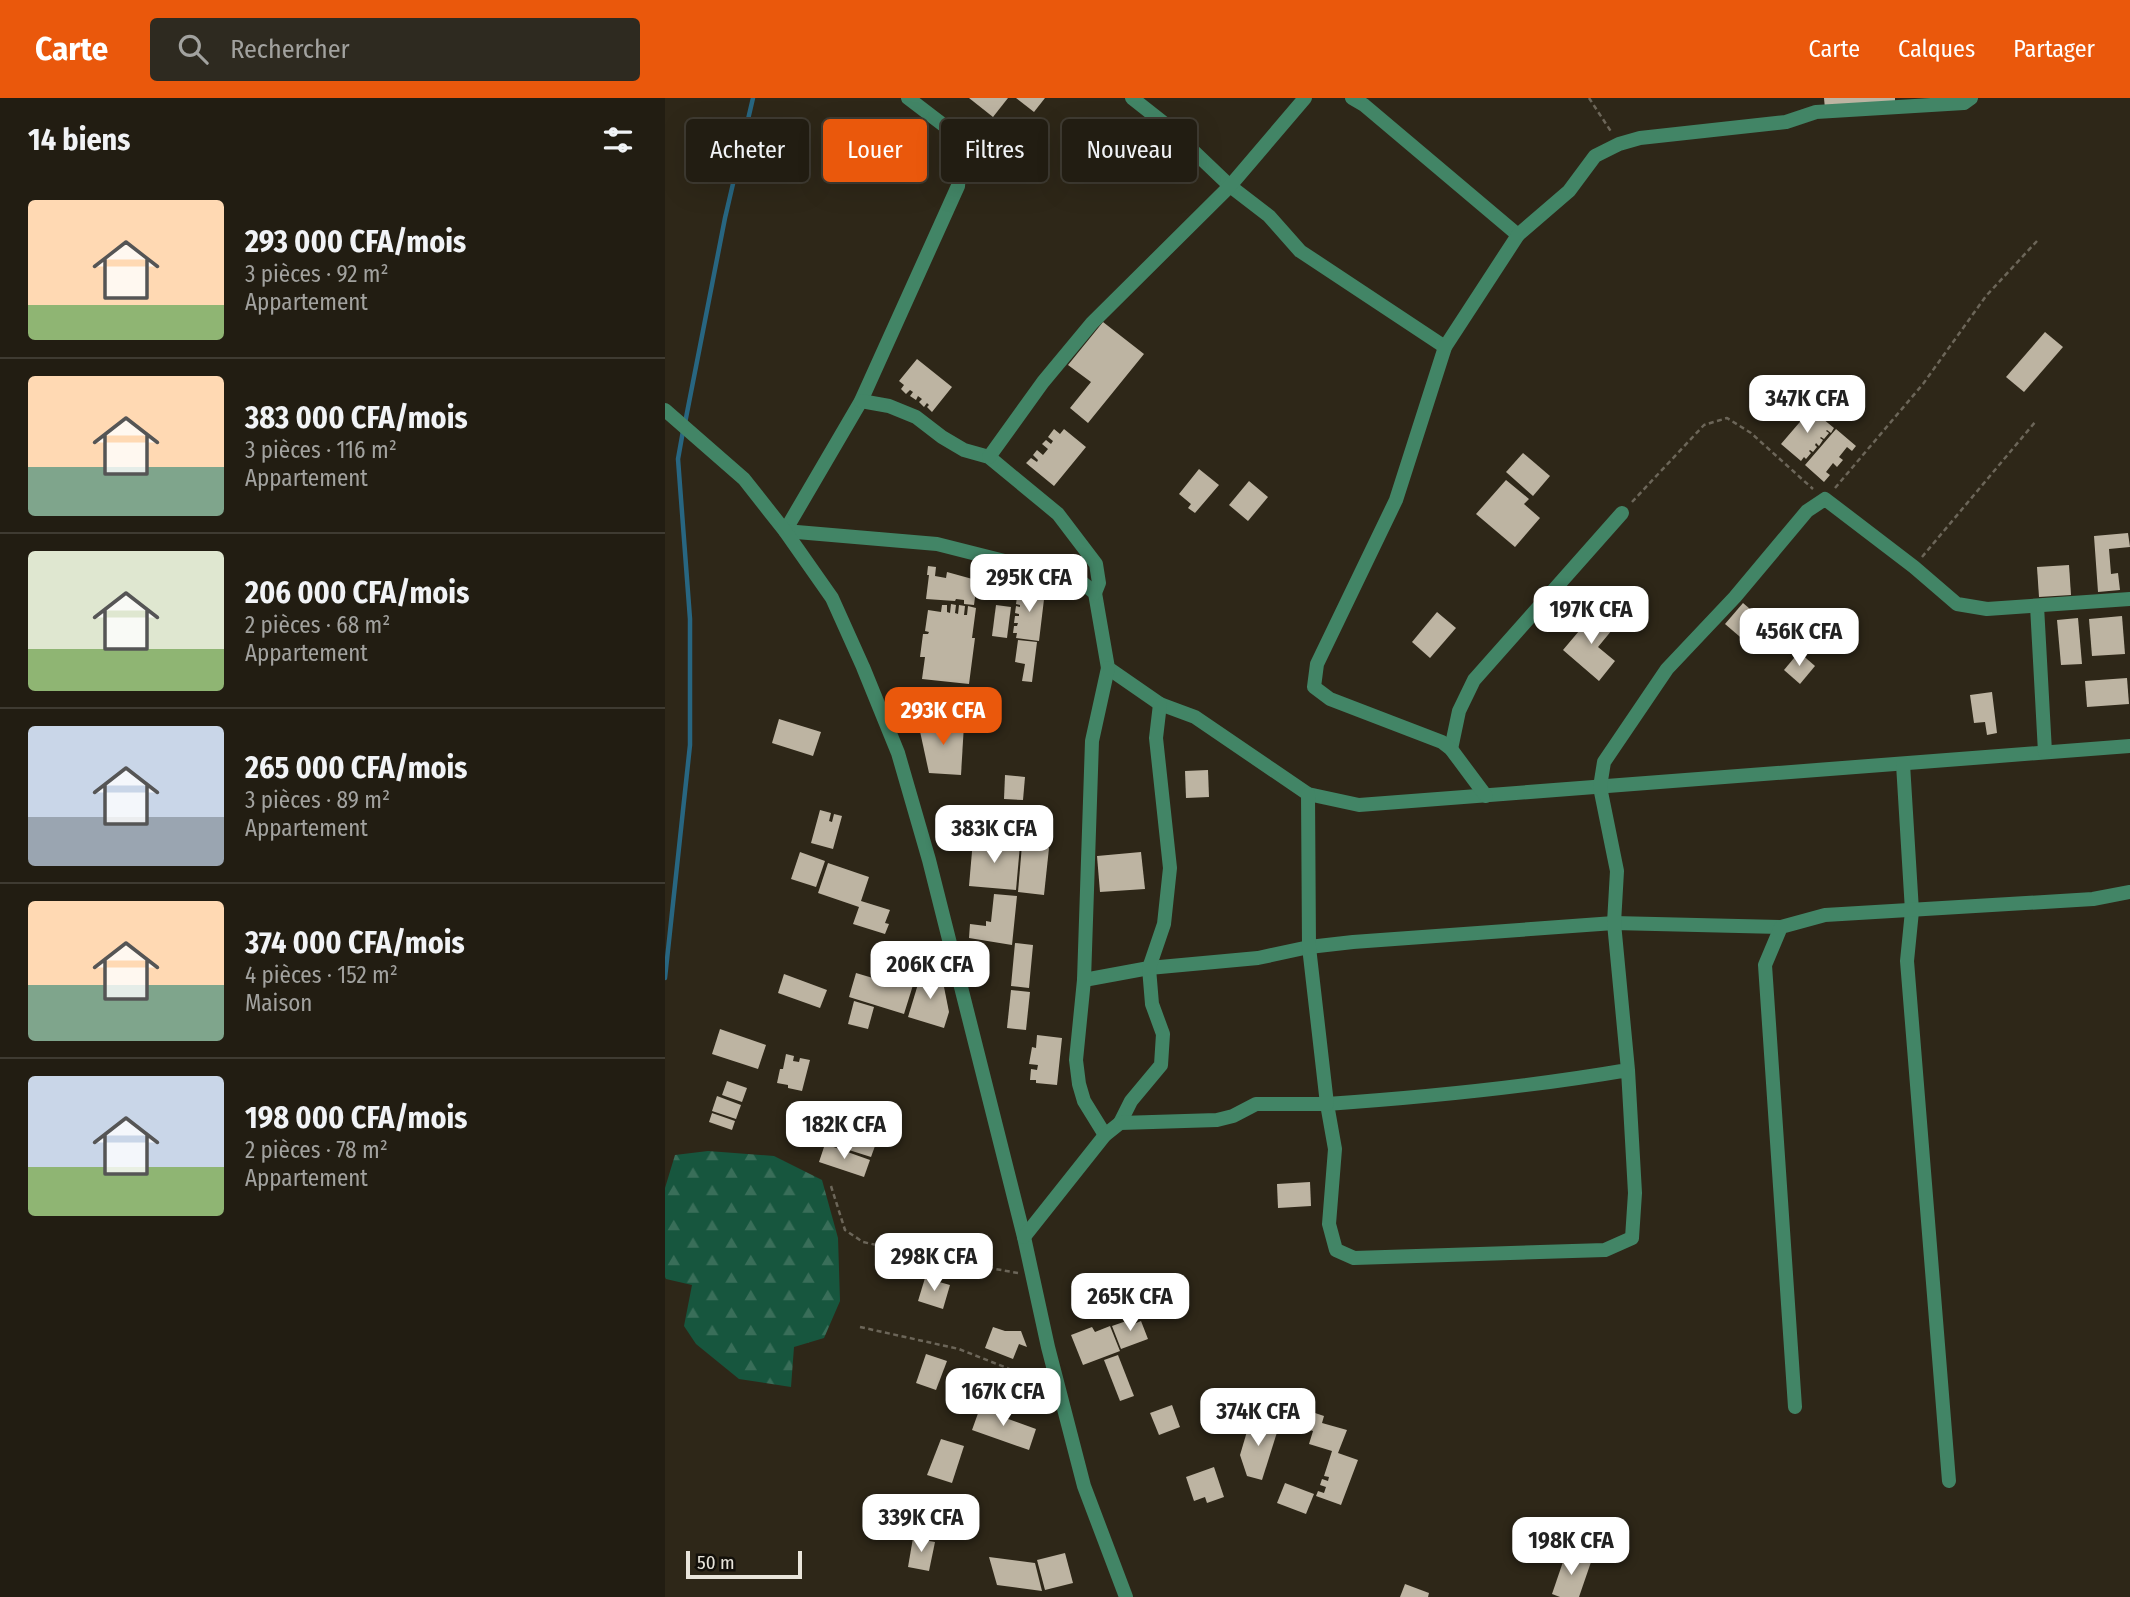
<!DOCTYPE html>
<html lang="fr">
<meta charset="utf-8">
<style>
:root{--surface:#221d12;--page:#2e2a20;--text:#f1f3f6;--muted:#a2a29f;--line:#3f3b32;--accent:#ea580c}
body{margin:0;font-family:"Fira Sans Condensed",sans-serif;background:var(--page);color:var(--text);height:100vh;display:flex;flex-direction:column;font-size:26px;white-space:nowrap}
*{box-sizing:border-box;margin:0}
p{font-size:23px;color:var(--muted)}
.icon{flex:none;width:38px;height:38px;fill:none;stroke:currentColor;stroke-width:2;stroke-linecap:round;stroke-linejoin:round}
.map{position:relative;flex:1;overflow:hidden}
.sheet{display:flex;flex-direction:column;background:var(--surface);width:665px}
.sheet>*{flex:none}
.top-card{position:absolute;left:21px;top:21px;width:665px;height:63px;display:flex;gap:14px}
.scale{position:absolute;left:21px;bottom:18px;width:116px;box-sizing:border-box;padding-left:7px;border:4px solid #e9e5db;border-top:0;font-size:19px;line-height:24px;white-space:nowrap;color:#e9e5db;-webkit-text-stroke:5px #13100a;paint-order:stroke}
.price{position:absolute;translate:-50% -60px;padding:0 16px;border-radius:14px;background:#fff;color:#222;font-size:23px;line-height:46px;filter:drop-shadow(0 2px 4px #0008)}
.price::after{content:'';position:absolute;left:50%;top:42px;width:21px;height:16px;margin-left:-10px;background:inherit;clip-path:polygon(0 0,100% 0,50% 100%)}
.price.active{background:var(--accent);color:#fff}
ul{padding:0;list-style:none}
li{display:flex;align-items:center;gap:21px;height:175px;padding:0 28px}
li+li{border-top:2px solid var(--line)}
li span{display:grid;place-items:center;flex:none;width:196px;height:140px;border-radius:7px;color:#555}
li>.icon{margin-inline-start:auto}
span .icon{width:84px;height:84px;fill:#fffc;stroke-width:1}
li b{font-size:30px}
h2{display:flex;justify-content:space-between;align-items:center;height:84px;padding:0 28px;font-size:30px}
.pill{padding:0 24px;border-radius:7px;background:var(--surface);box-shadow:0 7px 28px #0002,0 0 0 2px var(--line);font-size:24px;line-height:63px}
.pill.active{background:var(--accent);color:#fff}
header{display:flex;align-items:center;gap:42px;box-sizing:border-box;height:98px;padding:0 35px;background:var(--accent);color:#fff}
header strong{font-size:33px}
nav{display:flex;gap:38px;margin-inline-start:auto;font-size:24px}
.search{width:490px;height:63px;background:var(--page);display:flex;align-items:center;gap:18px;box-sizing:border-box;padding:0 24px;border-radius:7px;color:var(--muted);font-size:26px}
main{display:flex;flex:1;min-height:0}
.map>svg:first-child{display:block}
.forest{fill:url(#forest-firs)}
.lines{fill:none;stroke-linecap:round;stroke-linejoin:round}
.stream{stroke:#286681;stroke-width:4.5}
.building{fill:#bdb4a2}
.path{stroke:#6c6659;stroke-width:2.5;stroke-dasharray:5 3.5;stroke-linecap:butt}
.minor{stroke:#428566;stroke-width:14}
</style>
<header>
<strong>Carte</strong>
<div class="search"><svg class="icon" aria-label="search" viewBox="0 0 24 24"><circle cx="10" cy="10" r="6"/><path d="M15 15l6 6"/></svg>Rechercher</div>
<nav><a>Carte</a><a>Calques</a><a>Partager</a></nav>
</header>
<main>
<section class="sheet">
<h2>14 biens<svg class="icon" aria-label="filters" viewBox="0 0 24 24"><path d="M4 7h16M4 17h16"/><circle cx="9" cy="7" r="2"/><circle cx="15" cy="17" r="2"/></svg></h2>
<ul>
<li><span style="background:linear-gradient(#ffd9b3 75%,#8fb573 0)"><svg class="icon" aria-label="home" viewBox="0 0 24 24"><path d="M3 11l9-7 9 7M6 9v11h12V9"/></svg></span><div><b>293 000 CFA/mois</b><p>3 pièces · 92 m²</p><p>Appartement</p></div></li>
<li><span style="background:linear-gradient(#ffd9b3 65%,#7fa58c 0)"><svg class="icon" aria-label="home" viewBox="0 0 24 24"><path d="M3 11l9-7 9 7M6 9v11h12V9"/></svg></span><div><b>383 000 CFA/mois</b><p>3 pièces · 116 m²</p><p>Appartement</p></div></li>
<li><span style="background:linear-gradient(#dfe7d0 70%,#8fb573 0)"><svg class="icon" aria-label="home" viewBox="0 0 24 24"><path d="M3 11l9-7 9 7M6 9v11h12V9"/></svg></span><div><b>206 000 CFA/mois</b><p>2 pièces · 68 m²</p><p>Appartement</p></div></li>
<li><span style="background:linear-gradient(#c9d6e8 65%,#9aa5b1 0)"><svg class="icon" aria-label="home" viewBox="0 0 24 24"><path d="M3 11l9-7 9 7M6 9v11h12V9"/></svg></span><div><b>265 000 CFA/mois</b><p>3 pièces · 89 m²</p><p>Appartement</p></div></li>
<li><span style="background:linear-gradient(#ffd9b3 60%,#7fa58c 0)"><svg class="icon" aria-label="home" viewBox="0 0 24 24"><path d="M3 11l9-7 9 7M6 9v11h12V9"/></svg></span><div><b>374 000 CFA/mois</b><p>4 pièces · 152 m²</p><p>Maison</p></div></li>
<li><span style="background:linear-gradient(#c9d6e8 65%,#8fb573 0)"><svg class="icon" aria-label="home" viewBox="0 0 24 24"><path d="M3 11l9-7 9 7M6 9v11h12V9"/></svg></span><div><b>198 000 CFA/mois</b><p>2 pièces · 78 m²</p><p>Appartement</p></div></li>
</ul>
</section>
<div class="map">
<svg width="1465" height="1499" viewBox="0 0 1465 1499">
<defs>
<pattern id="forest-firs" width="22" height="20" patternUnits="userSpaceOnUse" patternTransform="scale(1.75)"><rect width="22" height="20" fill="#17563e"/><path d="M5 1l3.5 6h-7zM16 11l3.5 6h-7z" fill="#396e59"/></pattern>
</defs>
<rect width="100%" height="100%" fill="#2e2718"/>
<!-- forest -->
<path class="forest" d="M43,1053L109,1058L157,1082L173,1140L175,1203L159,1240L129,1249L126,1289L74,1281L31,1246L19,1228L27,1187L1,1181L0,1179V1090L10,1057Z"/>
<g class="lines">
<!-- stream -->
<g class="stream">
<path d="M20,325L60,120L88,0"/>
<path d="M0,880L25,647V521L13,361L18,333"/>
</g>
</g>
<!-- building -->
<g class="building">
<path d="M304,0H343L328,19Z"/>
<path d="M351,0H380L369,14Z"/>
<path d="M1159,0H1230V7L1160,11Z"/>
<path d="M438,224L479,256L423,325L405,310L426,284L403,267Z"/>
<path d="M1380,234L1398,249L1359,294L1341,279Z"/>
<path d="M252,261L287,289L267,314L262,309L264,307L262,305L259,309L254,304L257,301L253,298L251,302L245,298L248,294L245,292L241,296L236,291L239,287L234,283Z"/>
<path d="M1146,311L1169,330L1166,335L1162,332L1161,333L1164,335L1159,341L1156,339L1155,340L1158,342L1154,348L1151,345L1150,347L1152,349L1148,354L1145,352L1144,353L1146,355L1141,361L1139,359L1136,363L1116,346Z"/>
<path d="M389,331L395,336L399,331L421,349L389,388L361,365L366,360L372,364L373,362L368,357L372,352L378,357L383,351L377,346L381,342L386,346L388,343L383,339Z"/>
<path d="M1171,331L1191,348L1187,353L1182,349L1174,359L1178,362L1172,369L1168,365L1161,374L1165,377L1159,384L1140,367Z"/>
<path d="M858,355L885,378L868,398L841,374Z"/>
<path d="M534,371L554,387L530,415L523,410L526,406L514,396Z"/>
<path d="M841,382L864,401L859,406L875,420L850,449L811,416Z"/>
<path d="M584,383L603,399L583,423L564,407Z"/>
<path d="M1463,435L1465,449L1444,451L1446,476L1453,475L1455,492L1433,494L1429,438Z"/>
<path d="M1404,467L1406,497L1374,499L1372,469Z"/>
<path d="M263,468L271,469L270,478L281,480L282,474L311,482L312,484L309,507L299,506V502L291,501L290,503L261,501L264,477H262Z"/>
<path d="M332,484L344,486L342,499L331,497Z"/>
<path d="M353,489L380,493L374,543L351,540L352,535H348L349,528H352L353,525H349L350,518H354V516L350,515L351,508L355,509V507L351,506L352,499H356V496L352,495Z"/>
<path d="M1078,505L1113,535L1095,556L1060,526Z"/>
<path d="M286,506L291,507L290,515L293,516L294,507L300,508L299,517H302L303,508L311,510L307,540H310L304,586L257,581L260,559H255L258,536H263L264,534L260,533L263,512L276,514L277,507H282V514L285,515Z"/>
<path d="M331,507L346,509L342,540L327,538Z"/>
<path d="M925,513L947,532L933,549L950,563L934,583L898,552L914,533L911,530Z"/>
<path d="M772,514L791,530L765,560L747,544Z"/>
<path d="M1457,518L1460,556L1427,558L1424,521Z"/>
<path d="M1413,520L1417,566L1396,567L1392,522Z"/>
<path d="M353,542L372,544L367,584L357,583L360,566L350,564Z"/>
<path d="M1134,554L1150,568L1135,586L1119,572Z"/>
<path d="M1462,580L1464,606L1422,609L1420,583Z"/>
<path d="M1327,594L1332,635L1322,637L1320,624L1309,625L1305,597Z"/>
<path d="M114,621L156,634L148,658L107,645Z"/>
<path d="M253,624L299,626L296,677L264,675Z"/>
<path d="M543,672L544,699L521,700L520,673Z"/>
<path d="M340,677L360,679L358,702L339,701Z"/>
<path d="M155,712L166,715L164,723L167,724L169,716L177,718L168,751L146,745Z"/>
<path d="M308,742L355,747L351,792L304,788Z"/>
<path d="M357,747L384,750L379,797L353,794Z"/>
<path d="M135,754L160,763L151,789L126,781Z"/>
<path d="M476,754L480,791L435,794L432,758Z"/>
<path d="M163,765L204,779L196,803L225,812L220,825L224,826L220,836L188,826L194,809L153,795Z"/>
<path d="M329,796L352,798L347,847L304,840L305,826L321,828V823L326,824Z"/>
<path d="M350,845L368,847L364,890L346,888Z"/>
<path d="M225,862L253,871L239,916L184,899L191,875L218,883Z"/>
<path d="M257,873L277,879L284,914L279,930L243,919Z"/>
<path d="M119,876L162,892L155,910L113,895Z"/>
<path d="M346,892L365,894L361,932L342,930Z"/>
<path d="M189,903L209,909L203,931L183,926Z"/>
<path d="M55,931L101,947L93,971L47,956Z"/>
<path d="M372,937L397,940L392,987L371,985V982H365L366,971L372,972L373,967L364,966L367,949L371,950Z"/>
<path d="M121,956L129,958L128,963L134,964L135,960L145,962L137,993L123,990V987L112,985L115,971H118Z"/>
<path d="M62,983L82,990L77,1004L57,997Z"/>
<path d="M52,998L76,1007L71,1021L47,1013Z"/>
<path d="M47,1015L70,1023L67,1032L44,1024Z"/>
<path d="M170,1022L214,1037L206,1059L162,1045Z"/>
<path d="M160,1046L205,1062L199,1079L154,1064Z"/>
<path d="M645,1084L646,1108L613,1110L612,1086Z"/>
<path d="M260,1180L285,1187L278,1211L253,1203Z"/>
<path d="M467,1221L469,1226L476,1223L483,1241L456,1251L447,1228Z"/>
<path d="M445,1228L455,1253L418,1267L406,1237L427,1229L430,1234Z"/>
<path d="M328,1229L340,1233H356L362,1249L354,1246L348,1261L320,1250Z"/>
<path d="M261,1256L282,1263L271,1292L251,1285Z"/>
<path d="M453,1257L469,1298L455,1303L439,1262Z"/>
<path d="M304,1270L324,1277L314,1307L293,1300Z"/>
<path d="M316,1307L336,1314L335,1318L371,1331L364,1352L307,1332Z"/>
<path d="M507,1307L515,1329L494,1337L485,1315Z"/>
<path d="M647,1314L659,1318L657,1325L682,1332L673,1355L693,1362L676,1407L651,1398L653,1393L659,1395L661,1389L655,1387L657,1381L663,1383L664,1379L659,1378L667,1353L644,1346L648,1333L641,1331Z"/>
<path d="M586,1320L614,1328L597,1382L582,1378L575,1357Z"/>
<path d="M276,1341L299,1348L287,1385L262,1377Z"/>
<path d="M549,1369L559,1399L542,1405L540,1399L529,1403L521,1379Z"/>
<path d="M620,1385L649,1396L641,1416L612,1405Z"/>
<path d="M248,1440L270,1444L264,1473L243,1469Z"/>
<path d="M400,1455L408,1485L380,1492L372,1462Z"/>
<path d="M901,1455L926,1464L914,1499H895L887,1496Z"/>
<path d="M324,1459L370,1465L377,1493L332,1487Z"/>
<path d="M740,1486L764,1495L763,1499H735Z"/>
</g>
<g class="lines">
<!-- path -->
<g class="path">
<path d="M924,0L947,35"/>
<path d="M1170,390L1258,286L1321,198L1372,143"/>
<path d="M967,404L1039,327L1062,320L1086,335L1148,391"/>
<path d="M1257,459L1371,323"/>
<path d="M166,1088L180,1132L198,1144L285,1163L353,1175"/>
<path d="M195,1229L294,1251L347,1272L379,1290"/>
</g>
<!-- minor -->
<g class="minor">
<path d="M243,0L281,29L296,55L293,88L196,303L120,433L272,446L414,482L430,495L443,570L495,606L530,619L643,696L694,707L1465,648"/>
<path d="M467,0L500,26L565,88L604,118L635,153L780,249"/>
<path d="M687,0L699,7L853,137"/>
<path d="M196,303L224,308L251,319L277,339L299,352L324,359L393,416L431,466L434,485L430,495"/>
<path d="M0,312L79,381L120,433L167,500L198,569L233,655L264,762L359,1139L383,1249L419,1388L461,1499"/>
<path d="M324,359L378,284L427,225L565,88L640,0"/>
<path d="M1372,508L1380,654"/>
<path d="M786,651L794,613L809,582L957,415"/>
<path d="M1238,666L1247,813L1242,863L1284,1383"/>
<path d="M821,698L786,651L777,644L665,601L649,589L652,566L731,402L780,249L853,137L904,93L930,58L954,46L975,40L1121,24L1151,14L1299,5L1306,0"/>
<path d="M419,882L484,870L593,860L644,849L688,844L949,825L1116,829"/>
<path d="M963,972C864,989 763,999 662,1006L670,1051L664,1126L671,1152L689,1160L940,1152L967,1140L970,1095L963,972L949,825L952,773L935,689L939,664L1002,571L1070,499L1142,413L1160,401L1249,469L1292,506L1322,511L1465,501"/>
<path d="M455,1025L466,1003L496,967L498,936L487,906L484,870L499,826L505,770L491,640L495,606"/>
<path d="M440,1037L419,1003L414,986L411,962L419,882L427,643L443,570"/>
<path d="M359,1139L440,1037L455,1025L552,1022L568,1018L591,1006H662L644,849L643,696"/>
<path d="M1130,1309L1100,867L1116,829L1160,817L1428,801L1465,794"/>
</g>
</g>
</svg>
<div class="scale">50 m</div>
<b class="price" style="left:1142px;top:337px">347K CFA</b>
<b class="price" style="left:364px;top:516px">295K CFA</b>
<b class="price" style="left:926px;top:548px">197K CFA</b>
<b class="price" style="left:1134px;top:570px">456K CFA</b>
<b class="price active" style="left:278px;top:649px">293K CFA</b>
<b class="price" style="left:329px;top:767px">383K CFA</b>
<b class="price" style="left:265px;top:903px">206K CFA</b>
<b class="price" style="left:179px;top:1063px">182K CFA</b>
<b class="price" style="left:269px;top:1195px">298K CFA</b>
<b class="price" style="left:465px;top:1235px">265K CFA</b>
<b class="price" style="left:338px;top:1330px">167K CFA</b>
<b class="price" style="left:593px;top:1350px">374K CFA</b>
<b class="price" style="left:256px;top:1456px">339K CFA</b>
<b class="price" style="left:906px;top:1479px">198K CFA</b>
<div class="top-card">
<a class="pill">Acheter</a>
<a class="pill active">Louer</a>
<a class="pill">Filtres</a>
<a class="pill">Nouveau</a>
</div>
</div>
</main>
